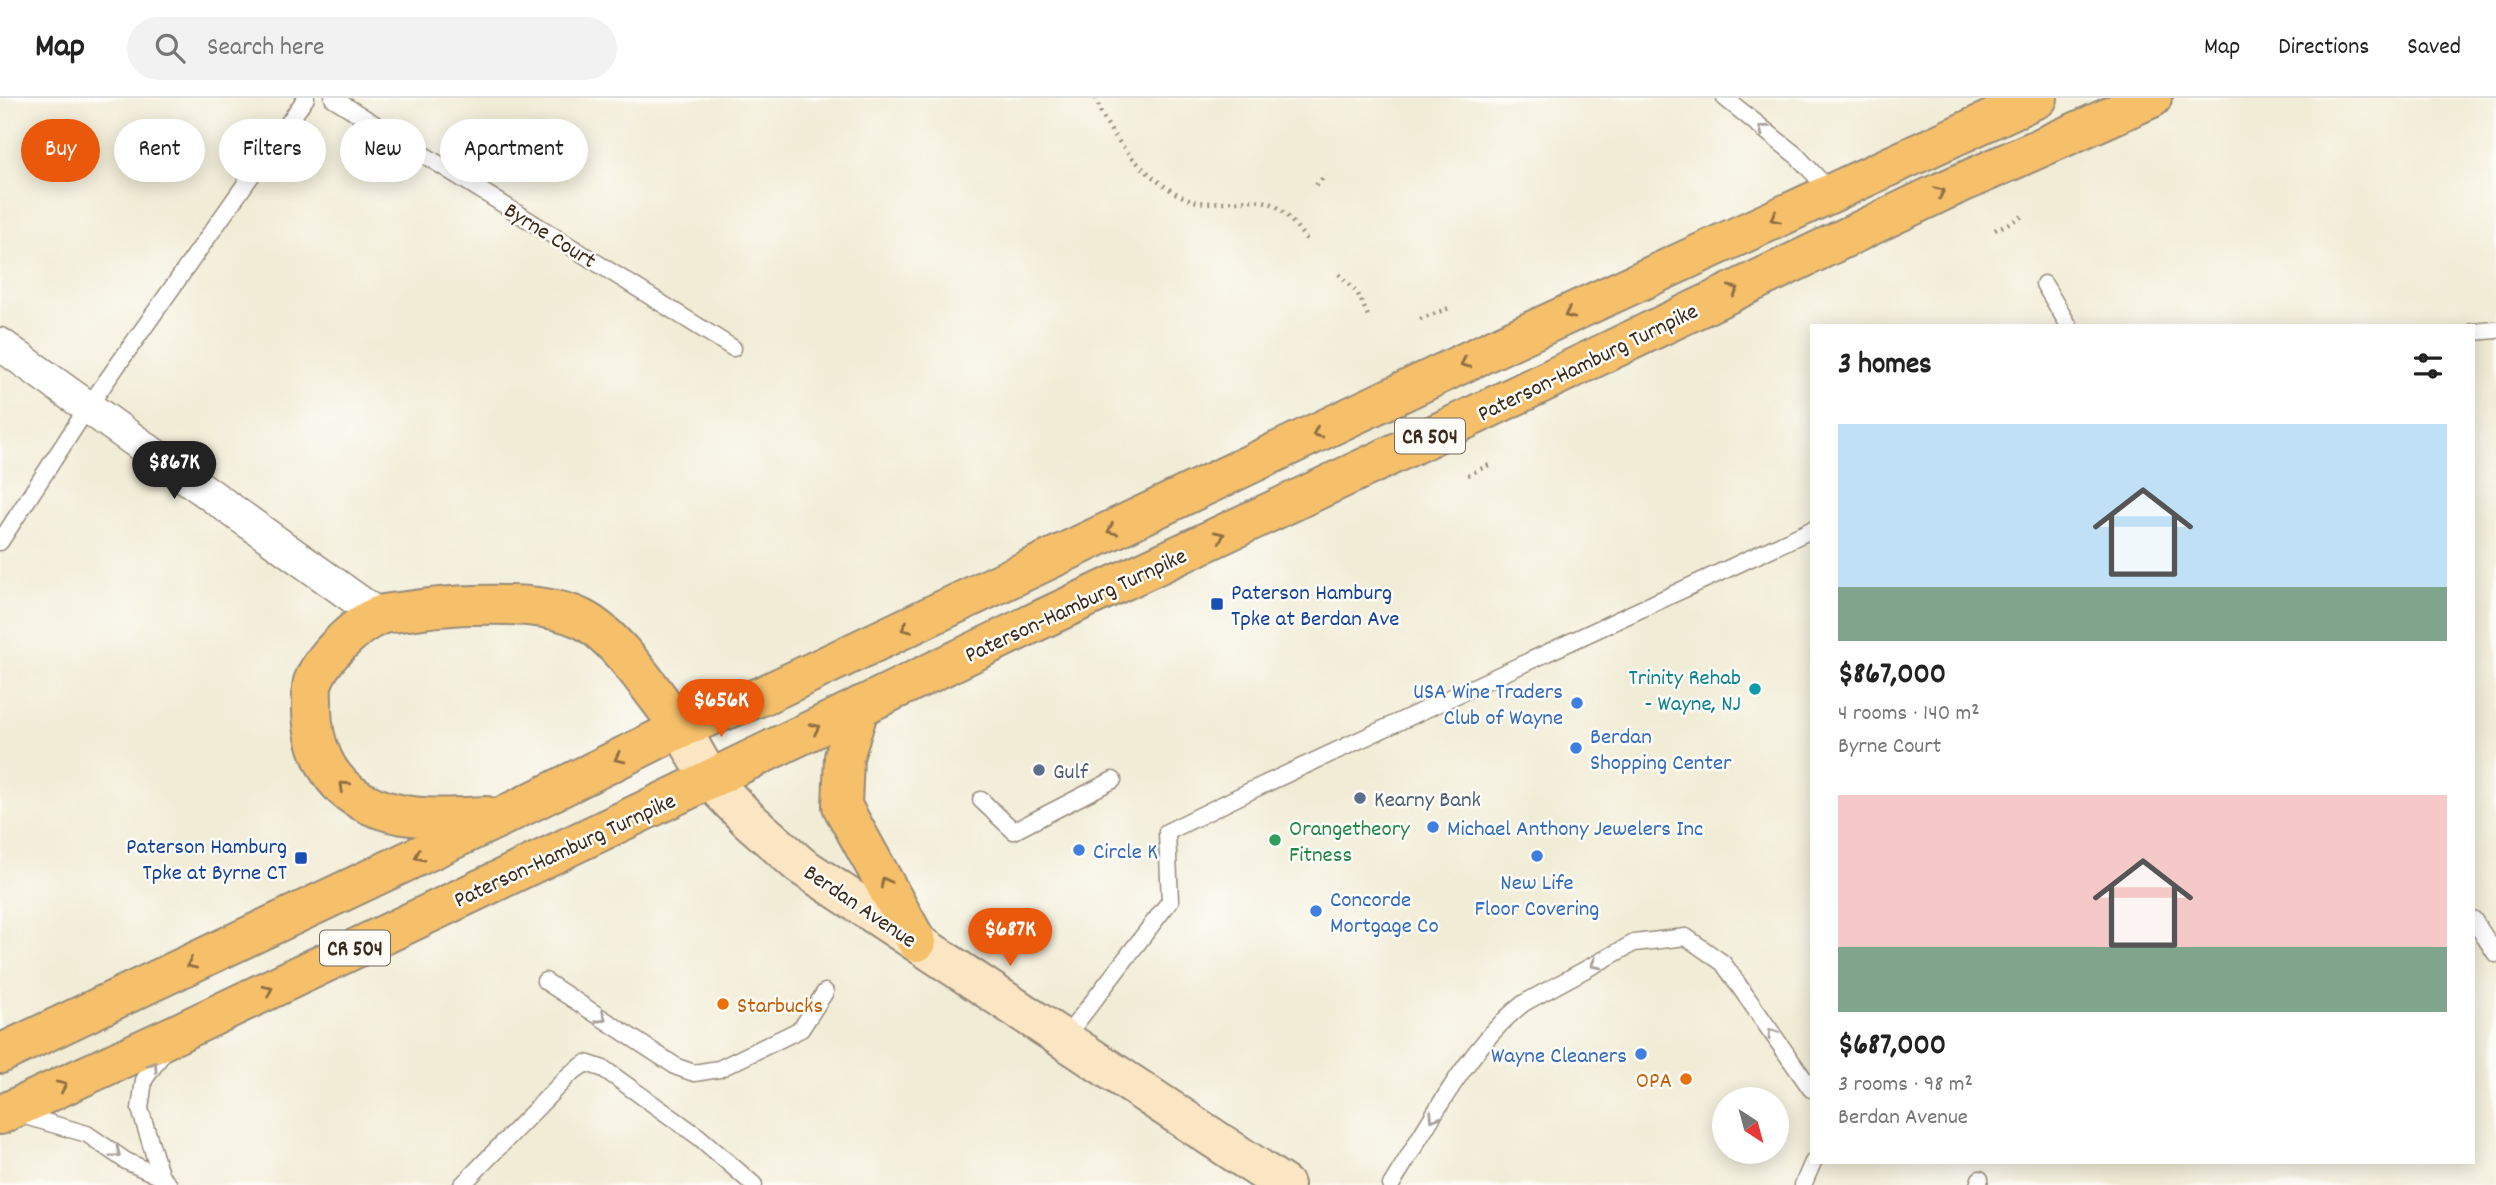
<!DOCTYPE html>
<meta charset="utf-8">
<style>
:root{--surface:#fff;--page:#f2f2f2;--text:#222;--muted:#767676;--line:#e0e0e0;--accent:#ea580c}
body{margin:0;font-family:Dekko,sans-serif;background:var(--page);color:var(--text);height:100vh;display:flex;flex-direction:column;font-size:26px;white-space:nowrap}
*{box-sizing:border-box;margin:0}
p{font-size:23px;color:var(--muted)}
.icon{flex:none;width:38px;height:38px;fill:none;stroke:currentColor;stroke-width:2;stroke-linecap:round;stroke-linejoin:round}
.map{position:relative;flex:1;overflow:hidden}
.side{position:absolute;left:1810px;top:226px;width:665px;height:840px;display:flex;flex-direction:column;background:var(--surface);border-radius:0px;box-shadow:0 4px 18px #0003}
.side>*{flex:none}
.guide{position:absolute;left:21px;top:21px;width:665px;height:63px;display:flex;gap:14px}
.needle{width:46px;rotate:144deg}
.fabs{position:absolute;left:1712px;top:989px;display:grid;gap:14px}
.fabs a{display:grid;place-items:center;width:77px;height:77px;border-radius:50%;background:var(--surface);box-shadow:0 4px 18px #0003;font-size:35px}
.price{position:absolute;translate:-50% -60px;padding:0 16px;border-radius:24px;background:var(--accent);color:#fff;font-size:23px;line-height:46px;filter:drop-shadow(0 2px 4px #0008)}
.price::after{content:'';position:absolute;left:50%;top:42px;width:21px;height:16px;margin-left:-10px;background:inherit;clip-path:polygon(0 0,100% 0,50% 100%)}
.price.current{background:#222;color:#fff}
ul{padding:0;list-style:none}
li{display:grid;align-content:center;gap:14px;height:371px;padding:0 28px}
li span{display:grid;place-items:center;height:217px;border-radius:0px;color:#555}
li>.icon{margin-inline-start:auto}
span .icon{width:126px;height:126px;fill:#fffc;stroke-width:1}
li b{font-size:30px}
h2{display:flex;justify-content:space-between;align-items:center;height:84px;padding:0 28px;font-size:30px}
.tag{padding:0 24px;border-radius:32px;background:var(--surface);box-shadow:0 4px 18px #0003;font-size:24px;line-height:63px}
.tag.current{background:var(--accent);color:#fff}
header{display:flex;align-items:center;gap:42px;box-sizing:border-box;height:98px;padding:0 35px;background:var(--surface);border-bottom:2px solid var(--line)}
header strong{font-size:33px}
nav{display:flex;gap:38px;margin-inline-start:auto;font-size:24px}
.search{width:490px;height:63px;background:var(--page);display:flex;align-items:center;gap:18px;box-sizing:border-box;padding:0 24px;border-radius:38px;color:var(--muted);font-size:26px}
.map>svg:first-child{display:block}
.lines{fill:none;stroke-linecap:round;stroke-linejoin:round}
.lane-casing{stroke:#968b7a;stroke-width:19}
.street-casing{stroke:#968b7a;stroke-width:35}
.secondary-casing{stroke:#968b7a;stroke-width:42}
.primary-casing{stroke:#968b7a;stroke-width:42}
.path{stroke:#968b7a;stroke-width:4.5;stroke-dasharray:2 5;stroke-linecap:butt}
.lane{stroke:#fff;stroke-width:16}
.street{stroke:#fff;stroke-width:32}
.secondary{stroke:#fbe6c4;stroke-width:38}
.primary{stroke:#f6c06b;stroke-width:38}
.oneway{stroke:#a79f9a}
.oneway2{stroke:#8f6e41}
.transit-dot{fill:#1a4fb4;stroke:#fdfcf7;stroke-width:2.5}
.culture-dot{fill:#0f9aa8;stroke:#fdfcf7;stroke-width:2.5}
.shop-dot{fill:#3f7fe0;stroke:#fdfcf7;stroke-width:2.5}
.service-dot{fill:#5c6f8a;stroke:#fdfcf7;stroke-width:2.5}
.leisure-dot{fill:#2e9e5b;stroke:#fdfcf7;stroke-width:2.5}
.food-dot{fill:#e8710a;stroke:#fdfcf7;stroke-width:2.5}
.labels{text-anchor:middle;stroke-width:5;stroke-linejoin:round;paint-order:stroke}
.shield{fill:#fdfcf7;stroke:#75695f;stroke-width:2}
.shield-label{font-size:21px;font-weight:bold;fill:#3b2a1e}
.street-label{font-size:23px;fill:#3b2a1e;stroke:#fdfcf7}
.transit-label{font-size:23px;fill:#164399;stroke:#fdfcf7;text-anchor:start}
.culture-label{font-size:23px;fill:#0d838f;stroke:#fdfcf7;text-anchor:end}
.shop-label{font-size:23px;fill:#366cbe;stroke:#fdfcf7;text-anchor:start}
.service-label{font-size:23px;fill:#4e5e75;stroke:#fdfcf7;text-anchor:start}
.leisure-label{font-size:23px;fill:#27864d;stroke:#fdfcf7;text-anchor:start}
.food-label{font-size:23px;fill:#c56008;stroke:#fdfcf7;text-anchor:start}
</style>
<header>
<strong>Map</strong>
<div class="search"><svg class="icon" aria-label="search" viewBox="0 0 24 24"><circle cx="10" cy="10" r="6"/><path d="M15 15l6 6"/></svg>Search here</div>
<nav><a>Map</a><a>Directions</a><a>Saved</a></nav>
</header>
<div class="map">
<svg width="2496" height="1087" viewBox="0 0 2496 1087">
<rect width="100%" height="100%" fill="#fdfcf7"/>
<filter id="ink" filterUnits="userSpaceOnUse"><feTurbulence type="fractalNoise" baseFrequency=".0143" numOctaves="2"/><feDisplacementMap in="SourceGraphic" scale="14" xChannelSelector="R" yChannelSelector="G"/><feConvolveMatrix kernelMatrix="1 2 1 2 8 2 1 2 1" color-interpolation-filters="sRGB"/></filter>
<filter id="wash" filterUnits="userSpaceOnUse"><feTurbulence type="fractalNoise" baseFrequency=".00686" numOctaves="4" result="noise"/><feDisplacementMap in="SourceGraphic" scale="28" xChannelSelector="R" yChannelSelector="G"/><feGaussianBlur stdDeviation="1.57" result="paint"/><feColorMatrix in="noise" values="0 0 0 0 0 0 0 0 0 0 0 0 0 0 0 0 0 1.4 0 .05"/><feComposite in="paint" operator="in"/></filter>
<g filter="url(#wash)">
<rect width="100%" height="100%" fill="#f1ecd5"/>
</g>
<g filter="url(#ink)">
<g class="lines">
<defs>
<g id="lane">
<path d="M333,0L733,250"/>
<path d="M1725,0L1797,58L1831,94"/>
<path d="M2044,186L2069,228"/>
<path d="M2473,234L2496,232"/>
<path d="M0,444L88,309L306,0"/>
<path d="M981,702L1014,733L1113,682"/>
<path d="M2473,821L2496,856"/>
<path d="M545,883L677,969L694,975L719,971L801,931L825,894"/>
<path d="M1064,941L1170,803L1167,734L1250,693L1811,432"/>
<path d="M18,1016L87,1036L126,1063L161,1079L169,1087"/>
<path d="M161,1079L140,1011L144,982L165,952"/>
<path d="M462,1087L570,976L586,965L604,971L699,1039L754,1087"/>
<path d="M1391,1087C1428,1028 1469,947 1524,905L1634,845L1686,839L1723,865L1811,991"/>
<path d="M1803,1087L1813,1064"/>
<path d="M1978,1087L1980,1081"/>
</g>
<path id="street" d="M0,246L378,517"/>
<path id="secondary" d="M681,630L710,682L749,722L800,767L1284,1087"/>
<g id="primary">
<path d="M860,608L844,659L842,708L917,844"/>
<path d="M486,718C444,720 401,724 362,703C326,684 311,644 312,605C312,599 311,590 313,584C321,561 355,527 378,518C384,515 393,515 399,514C424,511 447,507 472,507C506,506 551,506 582,521C618,539 655,598 681,630"/>
<path d="M0,956L503,718L681,630L764,597L1512,242L2038,0"/>
<path d="M0,1017L176,936L648,711L1042,521L1379,363L1941,94L2152,0"/>
</g>
</defs>
<!-- lane casing -->
<use href="#lane" class="lane-casing"/>
<!-- street casing -->
<use href="#street" class="street-casing"/>
<!-- secondary casing -->
<use href="#secondary" class="secondary-casing"/>
<!-- primary casing -->
<use href="#primary" class="primary-casing"/>
<!-- path -->
<g class="path">
<path d="M1096,0C1104,37 1161,98 1199,104C1222,107 1248,98 1270,105C1284,110 1298,132 1308,143"/>
<path d="M1316,87L1326,77"/>
<path d="M1995,132L2023,118"/>
<path d="M1339,176L1358,196L1369,220"/>
<path d="M1420,221L1449,210"/>
<path d="M1468,377L1489,367"/>
</g>
<!-- lane -->
<use href="#lane" class="lane"/>
<!-- street -->
<use href="#street" class="street"/>
<!-- secondary -->
<use href="#secondary" class="secondary"/>
<!-- primary -->
<use href="#primary" class="primary"/>
</g>
<!-- one-way arrows -->
<defs><path id="oneway-chevron" d="M-2-3.5L2.5 0L-2 3.5" fill="none" stroke-width="1.6" stroke-linecap="round" stroke-linejoin="round" transform="scale(1.75)"/></defs>
<g class="oneway">
<use href="#oneway-chevron" transform="translate(1763 31) rotate(-142)"/>
<use href="#oneway-chevron" transform="translate(1595 866) rotate(152)"/>
<use href="#oneway-chevron" transform="translate(602 920) rotate(33)"/>
<use href="#oneway-chevron" transform="translate(1772 935) rotate(-125)"/>
<use href="#oneway-chevron" transform="translate(153 968) rotate(-56)"/>
<use href="#oneway-chevron" transform="translate(1434 1019) rotate(122)"/>
<use href="#oneway-chevron" transform="translate(116 1055) rotate(37)"/>
</g>
<g class="oneway2">
<use href="#oneway-chevron" transform="translate(1940 94) rotate(-25)"/>
<use href="#oneway-chevron" transform="translate(1775 120) rotate(155)"/>
<use href="#oneway-chevron" transform="translate(1734 192) rotate(-25)"/>
<use href="#oneway-chevron" transform="translate(1569 216) rotate(155)"/>
<use href="#oneway-chevron" transform="translate(1465 265) rotate(155)"/>
<use href="#oneway-chevron" transform="translate(1317 335) rotate(155)"/>
<use href="#oneway-chevron" transform="translate(1112 432) rotate(155)"/>
<use href="#oneway-chevron" transform="translate(1220 438) rotate(-25)"/>
<use href="#oneway-chevron" transform="translate(906 530) rotate(155)"/>
<use href="#oneway-chevron" transform="translate(815 630) rotate(-26)"/>
<use href="#oneway-chevron" transform="translate(619 660) rotate(154)"/>
<use href="#oneway-chevron" transform="translate(344 688) rotate(-137)"/>
<use href="#oneway-chevron" transform="translate(419 758) rotate(155)"/>
<use href="#oneway-chevron" transform="translate(885 784) rotate(-118)"/>
<use href="#oneway-chevron" transform="translate(191 866) rotate(155)"/>
<use href="#oneway-chevron" transform="translate(268 892) rotate(-26)"/>
<use href="#oneway-chevron" transform="translate(62 988) rotate(-25)"/>
</g>
</g>
<!-- markers -->
<g class="transit-dot">
<rect x="1210" y="499" width="14" height="14" rx="3.5"/>
<rect x="294" y="753" width="14" height="14" rx="3.5"/>
</g>
<circle class="culture-dot" cx="1755" cy="591" r="7"/>
<g class="shop-dot">
<circle cx="1577" cy="605" r="7"/>
<circle cx="1576" cy="650" r="7"/>
<circle cx="1433" cy="729" r="7"/>
<circle cx="1079" cy="752" r="7"/>
<circle cx="1537" cy="758" r="7"/>
<circle cx="1316" cy="813" r="7"/>
<circle cx="1641" cy="956" r="7"/>
</g>
<g class="service-dot">
<circle cx="1039" cy="672" r="7"/>
<circle cx="1360" cy="700" r="7"/>
</g>
<circle class="leisure-dot" cx="1275" cy="742" r="7"/>
<g class="food-dot">
<circle cx="723" cy="906" r="7"/>
<circle cx="1686" cy="981" r="7"/>
</g>
<g class="labels">
<!-- shield labels -->
<g class="shield">
<rect x="1395" y="320.5" width="70" height="35" rx="5"/>
<rect x="320" y="832.5" width="70" height="35" rx="5"/>
</g>
<g class="shield-label">
<text x="1430" y="345">CR 504</text>
<text x="355" y="857">CR 504</text>
</g>
<!-- street labels -->
<g class="street-label">
<text transform="translate(551 136) rotate(32)" y="8">Byrne Court</text>
<text transform="translate(1587 263) rotate(-26)" y="8">Paterson-Hamburg Turnpike</text>
<text transform="translate(1075 506) rotate(-25)" y="8">Paterson-Hamburg Turnpike</text>
<text transform="translate(564 751) rotate(-25)" y="8">Paterson-Hamburg Turnpike</text>
<text transform="translate(861 807) rotate(34)" y="8">Berdan Avenue</text>
</g>
<!-- transit labels -->
<g class="transit-label">
<text x="1231" y="501">Paterson Hamburg<tspan x="1231" dy="26">Tpke at Berdan Ave</tspan></text>
<text x="287" y="755" text-anchor="end">Paterson Hamburg<tspan x="287" dy="26">Tpke at Byrne CT</tspan></text>
</g>
<!-- culture labels -->
<g class="culture-label">
<text x="1741" y="586">Trinity Rehab<tspan x="1741" dy="26">- Wayne, NJ</tspan></text>
</g>
<!-- shop labels -->
<g class="shop-label">
<text x="1563" y="600" text-anchor="end">USA Wine Traders<tspan x="1563" dy="26">Club of Wayne</tspan></text>
<text x="1590" y="645">Berdan<tspan x="1590" dy="26">Shopping Center</tspan></text>
<text x="1447" y="737">Michael Anthony Jewelers Inc</text>
<text x="1093" y="760">Circle K</text>
<text x="1537" y="791" text-anchor="middle">New Life<tspan x="1537" dy="26">Floor Covering</tspan></text>
<text x="1330" y="808">Concorde<tspan x="1330" dy="26">Mortgage Co</tspan></text>
<text x="1627" y="964" text-anchor="end">Wayne Cleaners</text>
</g>
<!-- service labels -->
<g class="service-label">
<text x="1053" y="680">Gulf</text>
<text x="1374" y="708">Kearny Bank</text>
</g>
<!-- leisure labels -->
<g class="leisure-label">
<text x="1289" y="737">Orangetheory<tspan x="1289" dy="26">Fitness</tspan></text>
</g>
<!-- food labels -->
<g class="food-label">
<text x="737" y="914">Starbucks</text>
<text x="1672" y="989" text-anchor="end">OPA</text>
</g>
</g>
</svg>
<div class="fabs">
<a><svg class="needle" viewBox="-14 -14 28 28"><path d="M0-13l5 13h-10z" fill="#e53935"/><path d="M0 13l5-13h-10z" fill="#767676"/></svg></a>
</div>
<b class="price current" style="left:174px;top:403px">$867K</b>
<b class="price" style="left:721px;top:641px">$656K</b>
<b class="price" style="left:1010px;top:870px">$687K</b>
<div class="guide">
<a class="tag current">Buy</a>
<a class="tag">Rent</a>
<a class="tag">Filters</a>
<a class="tag">New</a>
<a class="tag">Apartment</a>
</div>
<section class="side">
<h2>3 homes<svg class="icon" aria-label="filters" viewBox="0 0 24 24"><path d="M4 7h16M4 17h16"/><circle cx="9" cy="7" r="2"/><circle cx="15" cy="17" r="2"/></svg></h2>
<ul>
<li><span style="background:linear-gradient(#bfe0f5 75%,#7fa58c 0)"><svg class="icon" aria-label="home" viewBox="0 0 24 24"><path d="M3 11l9-7 9 7M6 9v11h12V9"/></svg></span><div><b>$867,000</b><p>4 rooms · 140 m²</p><p>Byrne Court</p></div></li>
<li><span style="background:linear-gradient(#f6c9c9 70%,#7fa58c 0)"><svg class="icon" aria-label="home" viewBox="0 0 24 24"><path d="M3 11l9-7 9 7M6 9v11h12V9"/></svg></span><div><b>$687,000</b><p>3 rooms · 98 m²</p><p>Berdan Avenue</p></div></li>
</ul>
</section>
</div>
